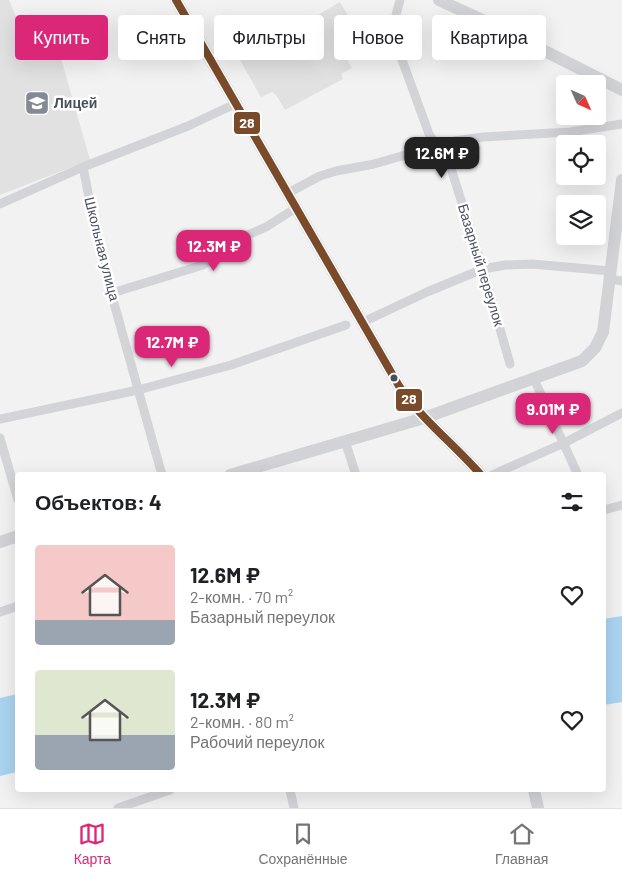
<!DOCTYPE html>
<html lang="ru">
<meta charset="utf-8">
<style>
:root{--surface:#fff;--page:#f6f6f6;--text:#202124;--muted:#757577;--line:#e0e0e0;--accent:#db2777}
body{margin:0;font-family:Barlow,sans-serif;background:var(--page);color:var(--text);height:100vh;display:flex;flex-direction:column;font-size:19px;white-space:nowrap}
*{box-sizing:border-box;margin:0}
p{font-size:16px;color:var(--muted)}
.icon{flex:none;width:28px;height:28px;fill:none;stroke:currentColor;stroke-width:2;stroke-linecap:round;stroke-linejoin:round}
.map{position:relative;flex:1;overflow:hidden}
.panel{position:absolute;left:15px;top:472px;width:591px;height:320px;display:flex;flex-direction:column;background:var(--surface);border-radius:5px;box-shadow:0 5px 20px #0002}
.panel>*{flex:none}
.guide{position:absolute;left:15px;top:15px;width:592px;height:45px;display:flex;gap:10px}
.needle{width:32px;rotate:135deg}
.tools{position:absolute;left:556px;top:75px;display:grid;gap:10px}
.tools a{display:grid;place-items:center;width:50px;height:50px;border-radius:5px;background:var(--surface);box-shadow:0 5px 20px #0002;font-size:25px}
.price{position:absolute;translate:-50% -42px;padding:0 11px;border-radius:10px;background:var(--accent);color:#fff;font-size:16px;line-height:32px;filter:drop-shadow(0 1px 2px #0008)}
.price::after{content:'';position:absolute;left:50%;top:30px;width:15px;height:11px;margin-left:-8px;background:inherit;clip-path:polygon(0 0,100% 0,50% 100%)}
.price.selected{background:#222;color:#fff}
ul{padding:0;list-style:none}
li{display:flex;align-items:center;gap:15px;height:125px;padding:0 20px}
li span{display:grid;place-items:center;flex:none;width:140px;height:100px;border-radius:5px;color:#555}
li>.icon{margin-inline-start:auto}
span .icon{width:60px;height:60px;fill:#fffc;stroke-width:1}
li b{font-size:21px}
h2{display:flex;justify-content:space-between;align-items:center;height:60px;padding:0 20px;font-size:21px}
.pill{padding:0 18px;border-radius:5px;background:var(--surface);box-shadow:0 5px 20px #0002;font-size:18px;line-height:45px}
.pill.selected{background:var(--accent);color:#fff}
.menu{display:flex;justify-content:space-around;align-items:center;height:70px;border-top:1px solid var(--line);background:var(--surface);font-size:14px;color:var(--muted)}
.menu a{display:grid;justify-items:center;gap:2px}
.menu .selected{color:var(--accent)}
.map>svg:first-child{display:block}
.education{fill:#e1e1e2}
.water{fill:#aad4f1}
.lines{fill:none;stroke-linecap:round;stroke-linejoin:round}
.street{stroke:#d3d4d8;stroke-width:9}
.secondary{stroke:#d2d3d7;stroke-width:12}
.bus-1-casing{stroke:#fff;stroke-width:11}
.bus-1{stroke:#7a4b2a;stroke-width:8}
.bus-dot{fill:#485060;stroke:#fff;stroke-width:2}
.labels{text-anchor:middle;stroke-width:5;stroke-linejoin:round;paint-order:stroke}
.poi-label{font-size:14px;font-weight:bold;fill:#485060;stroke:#fff;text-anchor:start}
.street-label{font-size:14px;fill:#485060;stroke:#fff}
.line-badge{stroke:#fff;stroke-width:2}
.badge-label{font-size:14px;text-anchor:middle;font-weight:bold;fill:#fff}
</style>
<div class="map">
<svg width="622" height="808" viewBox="0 0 622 808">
<rect width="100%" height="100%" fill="#f3f2f2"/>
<!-- education -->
<g class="education">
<path d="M0,0H9L17,19L31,14L45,47L56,41L90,160L0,195Z"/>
<path d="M340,2L363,41L343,53L352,68L341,74L343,79L285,110L276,95L272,92L261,97L240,60Z"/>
</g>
<!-- water -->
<g class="water">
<path d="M622,616V702L604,705V619Z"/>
<path d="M17,694V772L0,776V698Z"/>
</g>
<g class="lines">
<!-- street -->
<g class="street">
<path d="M400,0L396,15L394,30L401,57L429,134C434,144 443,149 448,159L483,269L510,364"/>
<path d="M83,167L100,253L162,475"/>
<path d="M288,193L320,176L336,171L374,164L454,141L483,137L570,132L622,124"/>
<path d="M0,204L83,167L188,126L235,104"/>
<path d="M610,279L622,281"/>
<path d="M112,293L203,265L234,241L266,227L296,208"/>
<path d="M363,322L427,292L483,269L505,265L532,264L611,271"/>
<path d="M534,379L578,475"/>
<path d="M0,419L138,390L231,365L346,325"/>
<path d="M0,438L18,500"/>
<path d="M345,441L356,475"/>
<path d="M492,475L564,443L622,413"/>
<path d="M604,510L622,505"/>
<path d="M0,612L18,606"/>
<path d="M290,790L294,808"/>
<path d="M118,808L170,790"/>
</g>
<!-- secondary -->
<g class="secondary">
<path d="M176,0L399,386C422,420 454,444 481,475"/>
<path d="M439,0L491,24L622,90"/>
<path d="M230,475L424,418L582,361L595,348L603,332L622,180"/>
<path d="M0,542L18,536"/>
<path d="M534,790L538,808"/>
</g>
<defs>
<path id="bus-1" d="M176,0L399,386C422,420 454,444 481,475"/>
</defs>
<!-- bus-1 casing -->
<use href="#bus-1" class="bus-1-casing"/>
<!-- bus-1 -->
<use href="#bus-1" class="bus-1"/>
</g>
<!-- icons -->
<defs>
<symbol id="school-square" viewBox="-11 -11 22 22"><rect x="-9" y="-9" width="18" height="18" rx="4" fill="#848993" stroke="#fff"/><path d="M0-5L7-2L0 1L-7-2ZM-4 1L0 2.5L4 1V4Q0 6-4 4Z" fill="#fff"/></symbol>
</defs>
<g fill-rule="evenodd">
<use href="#school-square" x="23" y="89" width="28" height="28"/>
</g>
<!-- markers -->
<circle class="bus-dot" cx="394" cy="378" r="4.5"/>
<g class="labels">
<!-- poi labels -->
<g class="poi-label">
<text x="54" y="108">Лицей</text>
</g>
<!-- street labels -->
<g class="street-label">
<text transform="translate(102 249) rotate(76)" y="5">Школьная улица</text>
<text transform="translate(481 265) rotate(73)" y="5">Базарный переулок</text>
</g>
</g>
<g class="line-badge">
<rect x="233" y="111" width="28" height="24" rx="5" fill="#7a4b2a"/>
<rect x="395" y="388" width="28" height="24" rx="5" fill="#7a4b2a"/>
</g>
<g class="badge-label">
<text x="247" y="128">28</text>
<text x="409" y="404">28</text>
</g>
</svg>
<div class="tools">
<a><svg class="needle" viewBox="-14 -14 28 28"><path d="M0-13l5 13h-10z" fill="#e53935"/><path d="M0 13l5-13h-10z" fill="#757577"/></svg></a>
<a><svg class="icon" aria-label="locate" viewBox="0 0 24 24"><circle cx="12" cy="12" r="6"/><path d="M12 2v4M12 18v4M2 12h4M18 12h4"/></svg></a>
<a><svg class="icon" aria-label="layers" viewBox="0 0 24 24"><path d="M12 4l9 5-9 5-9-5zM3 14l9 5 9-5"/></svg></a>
</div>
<b class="price selected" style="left:442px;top:179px">12.6M ₽</b>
<b class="price" style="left:214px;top:272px">12.3M ₽</b>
<b class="price" style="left:172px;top:368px">12.7M ₽</b>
<b class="price" style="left:553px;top:435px">9.01M ₽</b>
<div class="guide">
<a class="pill selected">Купить</a>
<a class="pill">Снять</a>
<a class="pill">Фильтры</a>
<a class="pill">Новое</a>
<a class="pill">Квартира</a>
</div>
<section class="panel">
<h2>Объектов: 4<svg class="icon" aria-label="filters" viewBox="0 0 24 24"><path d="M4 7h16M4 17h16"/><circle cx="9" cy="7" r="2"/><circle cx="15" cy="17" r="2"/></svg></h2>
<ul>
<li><span style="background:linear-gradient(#f6c9c9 75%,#9aa5b1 0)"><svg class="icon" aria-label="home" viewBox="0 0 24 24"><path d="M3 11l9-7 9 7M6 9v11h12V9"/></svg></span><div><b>12.6M ₽</b><p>2-комн. · 70 m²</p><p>Базарный переулок</p></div><svg class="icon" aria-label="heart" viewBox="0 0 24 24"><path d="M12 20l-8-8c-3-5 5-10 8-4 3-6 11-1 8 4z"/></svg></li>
<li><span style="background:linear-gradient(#dfe7d0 65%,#9aa5b1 0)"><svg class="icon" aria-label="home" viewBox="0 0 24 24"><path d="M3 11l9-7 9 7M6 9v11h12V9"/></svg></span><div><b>12.3M ₽</b><p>2-комн. · 80 m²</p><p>Рабочий переулок</p></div><svg class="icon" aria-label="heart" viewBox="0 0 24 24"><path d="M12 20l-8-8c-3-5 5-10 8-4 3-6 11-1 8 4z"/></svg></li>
</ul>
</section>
</div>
<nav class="menu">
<a class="selected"><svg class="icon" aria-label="map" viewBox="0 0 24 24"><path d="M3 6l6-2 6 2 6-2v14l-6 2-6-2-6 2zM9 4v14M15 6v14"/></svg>Карта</a>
<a><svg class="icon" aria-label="saved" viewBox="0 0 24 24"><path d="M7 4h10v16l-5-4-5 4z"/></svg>Сохранённые</a>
<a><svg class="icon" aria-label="home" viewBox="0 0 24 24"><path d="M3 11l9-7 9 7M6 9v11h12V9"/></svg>Главная</a>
</nav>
